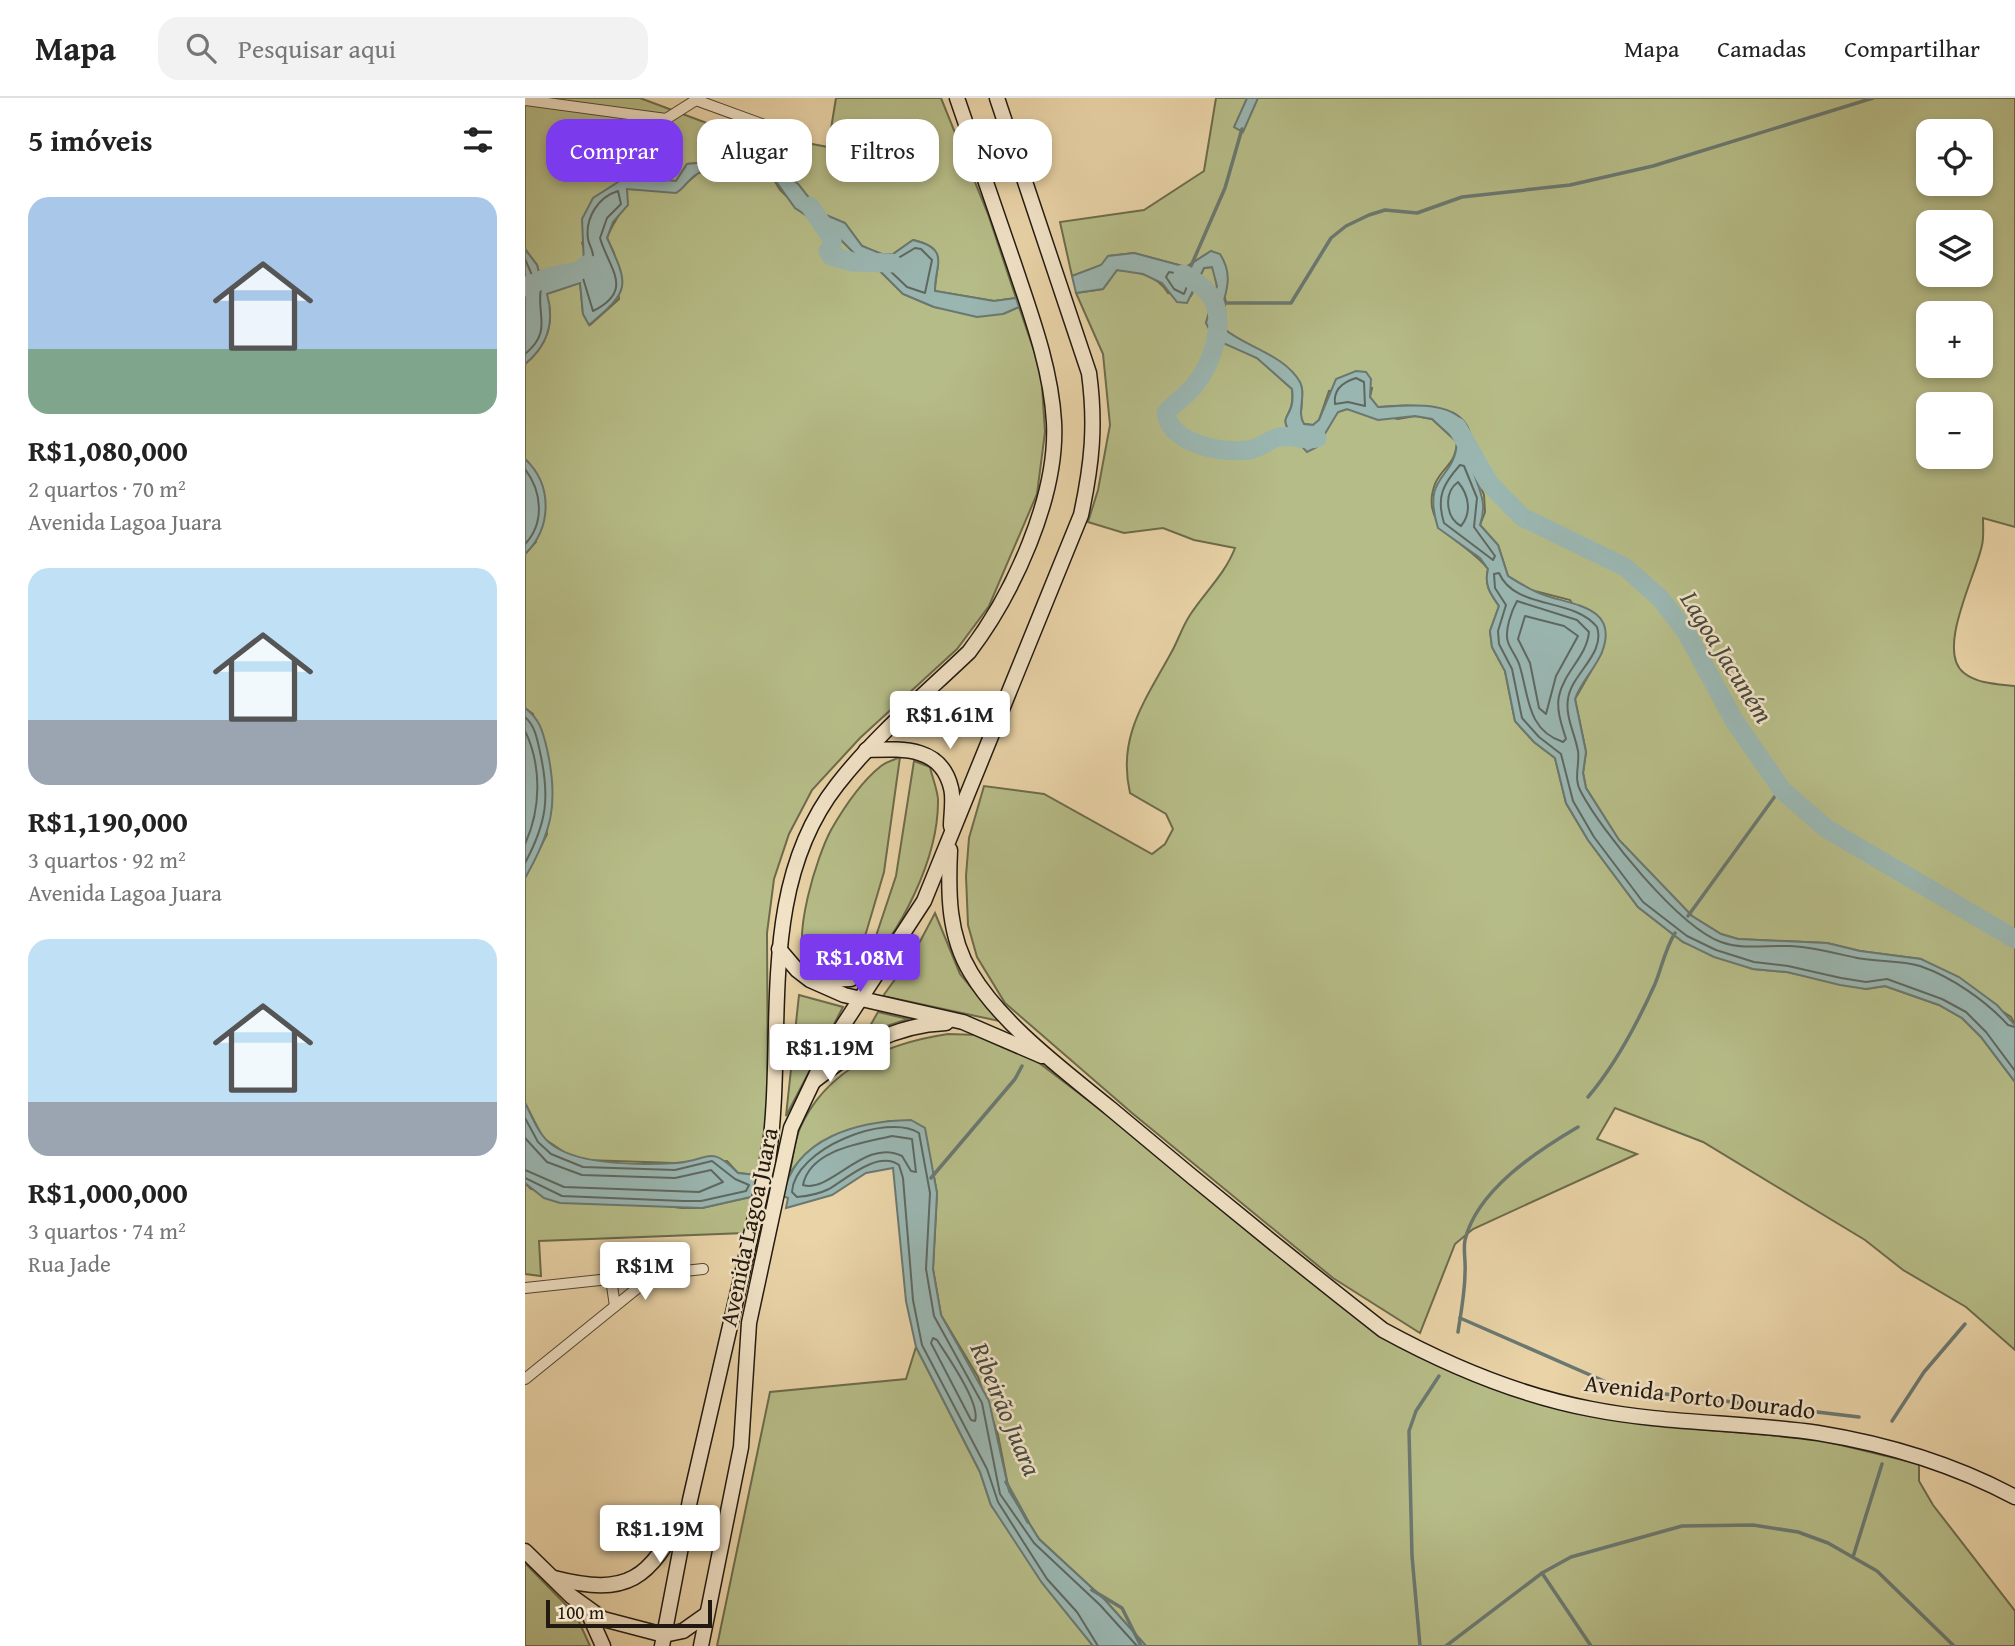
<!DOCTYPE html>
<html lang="pt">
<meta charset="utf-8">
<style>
:root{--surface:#fff;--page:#f2f2f2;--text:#222;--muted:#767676;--line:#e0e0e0;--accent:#7c3aed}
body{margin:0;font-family:"Gentium Book Plus",serif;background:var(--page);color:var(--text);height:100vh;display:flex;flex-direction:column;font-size:26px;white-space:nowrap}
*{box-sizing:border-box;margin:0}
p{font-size:23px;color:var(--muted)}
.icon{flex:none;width:38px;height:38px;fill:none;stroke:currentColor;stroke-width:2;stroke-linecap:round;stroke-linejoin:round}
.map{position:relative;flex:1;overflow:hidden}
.side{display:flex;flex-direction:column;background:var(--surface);width:525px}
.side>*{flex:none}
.hud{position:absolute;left:21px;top:21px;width:665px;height:63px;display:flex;gap:14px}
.buttons{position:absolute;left:1391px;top:21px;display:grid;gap:14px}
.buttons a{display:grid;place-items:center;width:77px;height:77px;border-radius:14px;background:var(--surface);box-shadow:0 4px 10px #0003;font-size:35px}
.scale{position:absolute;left:21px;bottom:18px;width:166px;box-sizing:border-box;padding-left:7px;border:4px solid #221a11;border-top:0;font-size:19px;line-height:24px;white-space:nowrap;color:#221a11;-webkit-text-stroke:5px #f1e2c6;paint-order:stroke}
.price{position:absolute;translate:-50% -60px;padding:0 16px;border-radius:7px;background:#fff;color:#222;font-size:23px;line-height:46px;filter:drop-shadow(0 2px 4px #0008)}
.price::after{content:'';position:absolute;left:50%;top:42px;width:21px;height:16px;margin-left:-10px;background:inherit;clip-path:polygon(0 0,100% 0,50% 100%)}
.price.current{background:var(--accent);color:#fff}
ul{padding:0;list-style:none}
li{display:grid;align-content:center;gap:14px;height:371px;padding:0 28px}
li span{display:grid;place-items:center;height:217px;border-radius:21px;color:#555}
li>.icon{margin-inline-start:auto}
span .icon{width:126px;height:126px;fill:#fffc;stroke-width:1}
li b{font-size:30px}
h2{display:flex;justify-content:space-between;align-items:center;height:84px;padding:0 28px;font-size:30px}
.tag{padding:0 24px;border-radius:21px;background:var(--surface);box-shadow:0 4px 10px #0003;font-size:24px;line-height:63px}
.tag.current{background:var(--accent);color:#fff}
header{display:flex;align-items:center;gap:42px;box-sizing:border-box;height:98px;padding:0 35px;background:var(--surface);border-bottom:2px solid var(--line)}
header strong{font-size:33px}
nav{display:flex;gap:38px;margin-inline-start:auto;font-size:24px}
.search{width:490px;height:63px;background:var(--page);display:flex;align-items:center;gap:18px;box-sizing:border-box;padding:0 24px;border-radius:21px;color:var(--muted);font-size:26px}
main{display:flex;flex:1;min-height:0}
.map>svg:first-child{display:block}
.green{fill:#b6bc87;stroke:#6c6b4c;stroke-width:2;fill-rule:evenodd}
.water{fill:#9ab6b1;stroke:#6a7871;stroke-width:2}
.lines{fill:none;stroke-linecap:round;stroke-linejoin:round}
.shore{stroke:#5e6861;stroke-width:2}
.stream{stroke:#6a7871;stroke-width:3.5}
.river{stroke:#9ab6b1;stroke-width:19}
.street-casing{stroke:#544836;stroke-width:12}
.secondary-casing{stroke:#221a11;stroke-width:17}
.street{stroke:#f1e2c6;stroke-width:10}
.secondary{stroke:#f1e2c6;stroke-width:14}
.labels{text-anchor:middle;stroke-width:5;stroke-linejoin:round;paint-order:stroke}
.street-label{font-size:24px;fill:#221a11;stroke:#f1e2c6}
.water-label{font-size:26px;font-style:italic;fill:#464941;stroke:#f1e2c6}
</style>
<header>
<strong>Mapa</strong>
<div class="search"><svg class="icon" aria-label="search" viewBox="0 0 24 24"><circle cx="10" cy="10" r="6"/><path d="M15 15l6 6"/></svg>Pesquisar aqui</div>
<nav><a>Mapa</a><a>Camadas</a><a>Compartilhar</a></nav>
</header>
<main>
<section class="side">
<h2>5 imóveis<svg class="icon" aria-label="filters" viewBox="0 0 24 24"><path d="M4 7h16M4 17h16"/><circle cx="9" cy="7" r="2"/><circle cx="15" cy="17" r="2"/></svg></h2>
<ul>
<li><span style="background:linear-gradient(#a9c7e8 70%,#7fa58c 0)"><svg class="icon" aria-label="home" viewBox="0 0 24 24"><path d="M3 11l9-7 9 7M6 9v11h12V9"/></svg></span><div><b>R$1,080,000</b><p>2 quartos · 70 m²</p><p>Avenida Lagoa Juara</p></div></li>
<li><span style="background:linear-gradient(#bfe0f5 70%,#9aa5b1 0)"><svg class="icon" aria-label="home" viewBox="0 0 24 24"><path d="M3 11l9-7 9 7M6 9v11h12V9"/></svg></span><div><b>R$1,190,000</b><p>3 quartos · 92 m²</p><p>Avenida Lagoa Juara</p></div></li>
<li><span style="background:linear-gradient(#bfe0f5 75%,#9aa5b1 0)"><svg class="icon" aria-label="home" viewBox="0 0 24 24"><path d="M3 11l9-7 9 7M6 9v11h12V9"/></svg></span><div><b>R$1,000,000</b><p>3 quartos · 74 m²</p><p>Rua Jade</p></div></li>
</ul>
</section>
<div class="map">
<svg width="1490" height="1548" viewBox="0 0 1490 1548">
<rect width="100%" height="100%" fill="#e9d3a7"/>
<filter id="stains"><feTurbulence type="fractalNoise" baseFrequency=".00286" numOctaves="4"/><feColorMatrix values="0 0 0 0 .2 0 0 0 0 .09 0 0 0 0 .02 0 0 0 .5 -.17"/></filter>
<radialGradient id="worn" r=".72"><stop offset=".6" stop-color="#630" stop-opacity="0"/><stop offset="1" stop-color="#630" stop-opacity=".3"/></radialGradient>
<!-- green -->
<g class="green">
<path d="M0,0H115L187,27L303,49L311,0H416L463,116L491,200L469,203L410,193C410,168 425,150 388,142L368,156L357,157L337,148L320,125L296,115L273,86L217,61L162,66L151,83L102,79L57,145L61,156L59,166L39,177L16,182L12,167L0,151Z"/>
<path d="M691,0H1490V429L1458,420C1458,429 1459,439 1457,447C1452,475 1410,553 1439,575C1453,586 1472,586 1490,588V927L1486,919L1396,861L1335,853L1302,845L1213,841L1196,836L1167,818L1094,742L1061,690L1058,675L1061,654L1050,601L1077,554L1045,502L1006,492L983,478L973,447L955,427L960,414L959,397L945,363L946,344L934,319C905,306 884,306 853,309L845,299L847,290L804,293L794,322L788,327L779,326L775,319C788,261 731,258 698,230L696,220L701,204L686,153L661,169L609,155L584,158L577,167L547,178L535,124L619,112L679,73ZM1404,33H1456V86H1404ZM1404,124H1456V177H1404ZM1404,215H1456V268H1404ZM1404,306H1456V359H1404Z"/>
<path d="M225,71L245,75L255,92L286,122L312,138L337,163L355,173L378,196L409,209L478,216L494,209L516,273L520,334L512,396L464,508L432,551L335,640L287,692L264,736L249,781L242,835L243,1017L231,1077L213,1075L202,1063L149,1065L60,1062L45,1058L18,1040L0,1005V780L22,736L8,616L0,610V456L11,444L4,365L0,361V266C22,248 31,223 21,196L55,184L58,216L65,227L94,201L89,155L82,140C90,118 99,117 102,91C140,90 143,104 173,75Z"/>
<path d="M688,169L692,188L681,225L716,252L732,260L767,291C771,329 742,311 782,353L813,314L822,311L873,321L890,318L907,321L932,344C930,368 918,368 910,386C893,431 943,444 963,471C959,487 965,495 974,508L965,533L967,549L980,573L990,623L1009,644L1030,660L1041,705L1063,742L1113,809L1158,844L1228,871L1262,874L1341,891L1360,888L1414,907L1437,920L1456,939L1490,984V1252L1441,1209L1378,1172L1340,1142L1178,1044L1090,1010L1072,1041L1112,1056L948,1131L930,1146L895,1235L808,1180L607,1015L480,905L452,859L443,827L441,778L444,740L459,688L519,696L627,756L640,746L648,731L641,716L605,695C592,639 620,603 646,555C653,543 657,529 665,517C680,494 700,476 710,450L669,442L638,430L599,435L563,424L573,392L585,327L578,256L551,195L578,191L592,172C612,173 632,177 643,195L666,198L679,170Z"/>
<path d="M375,659L359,774L341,835L320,882C305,881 291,881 282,867C266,840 292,758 306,732C318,711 336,684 356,668C361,664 369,662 375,659Z"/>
<path d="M389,663L405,669C407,679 412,690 413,701C414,759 376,836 335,876L351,838L371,778Z"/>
<path d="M410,815L435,876L474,923L358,898L389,855Z"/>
<path d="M274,897L318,909L261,1018Z"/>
<path d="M353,914L383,921L341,935Z"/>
<path d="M423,936L454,937L501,955L597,1028L798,1193L954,1283L1149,1329L1291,1341L1394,1366V1383L1408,1407L1490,1513V1548H621L580,1502L514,1441L484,1393L473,1337L453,1279L416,1217L408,1171L412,1095L408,1074L365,1023C324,1032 287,1039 264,1077C268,1062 269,1044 275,1030C302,970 363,945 423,936Z"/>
<path d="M0,1085L6,1091L157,1110H177L230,1098L220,1135L14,1143L16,1178L0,1176Z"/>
<path d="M391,1249L455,1374L466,1407L568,1548H192L245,1294L381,1281Z"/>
<path d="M0,1465L51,1517L65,1548H0Z"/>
</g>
<!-- water -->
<g class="water">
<path d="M722,0H733L718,34L709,29Z"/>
<path d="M227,60L259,75L273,86L296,115L320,125L337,148L357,156H368L388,142C427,151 409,168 410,193L469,203L491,200L494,209L478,216L452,219L409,209L378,196L355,173L337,163L312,138L270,110L245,75C230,72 184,68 172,76C163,81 160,90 151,95L102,91L103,107L88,124L82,140C104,188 106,192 64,227L58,216L55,185L22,196C30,224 23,247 0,266V151L12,167L16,182L39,177L59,166L57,121L68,100L101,79L151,83L162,66Z"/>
<path d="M686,153L695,156C715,187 689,207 698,230C720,249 759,256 775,284C782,298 771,313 779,326L788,327L794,322L811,281L831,273L841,274L846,281L845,299L853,309C878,308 932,300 944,332C948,344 943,357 947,370C954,392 963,404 955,427L973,447L983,478C996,486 1008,494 1022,498C1050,507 1094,510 1077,554C1070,571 1056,584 1050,601L1061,654L1058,675L1061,690L1094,742L1167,818L1196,836L1213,841L1302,845L1335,853L1396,861L1434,879L1472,907L1490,927V984L1456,939L1437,920L1414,907L1360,888L1341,891L1315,887L1262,874L1228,871L1189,859L1158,844L1113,809L1063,742L1041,705L1030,660L1009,644L990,623L980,573L967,549L965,533L974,508C965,495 959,487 963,471L955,460L913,430C896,375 930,383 932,344L907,321L890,318L853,322L822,311L813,314L792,349L782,354C741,310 772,329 767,291L732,260L689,241L681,225L692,188L687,169L679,170L662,205L652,204L637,185L618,176L592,172L578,191L551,195L547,178L576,167L583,158L609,155L661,169Z"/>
<path d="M0,361C28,387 27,430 0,456Z"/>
<path d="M0,610C15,621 18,634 22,651C34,705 27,733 0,780Z"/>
<path d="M0,1005C6,1016 10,1028 18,1038C41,1069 115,1067 152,1065C186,1062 184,1046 213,1075L231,1077L230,1098L177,1110L35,1105L19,1100L0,1085Z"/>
<path d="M386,1022L400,1030L412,1095L408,1171L416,1217L464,1303L484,1393L514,1441L580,1502L621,1548H568L517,1485L466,1407L455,1374L391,1249L381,1203L368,1070L341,1075L307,1097L261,1110L263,1100L258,1098C269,1039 334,1023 386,1022Z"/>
</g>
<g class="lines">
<!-- shore -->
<g class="shore">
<path d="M93,93L96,106L82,120L75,140C84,171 110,192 68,213L57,177C62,171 67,167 68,158C68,152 64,147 63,141C60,120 73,99 93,93Z"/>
<path d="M390,150L396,151L407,162L400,195L382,189L360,168Z"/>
<path d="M0,161L10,184L16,190C11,217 28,233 0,256"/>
<path d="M644,174L666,178L659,196L649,191L641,179Z"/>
<path d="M831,280L839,284L840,308L823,304L810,306C808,291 818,284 831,280Z"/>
<path d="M935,367L939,368L952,400L949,429L970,458L968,462L919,425C911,399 918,386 935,367Z"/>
<path d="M0,371C17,393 20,425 0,446"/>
<path d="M933,384C944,397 947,415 936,428C921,420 918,395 933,384Z"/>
<path d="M992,503L1052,522L1064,534C1062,558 1039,574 1034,598C1031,612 1037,628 1041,641L1038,644C1002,632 1004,599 995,569C993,560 986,553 983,544C979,533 987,512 992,503Z"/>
<path d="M1000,518L1039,528L1053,538L1031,578L1021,616L1014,610L1005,565L993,541Z"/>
<path d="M0,619C10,628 12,640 15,654C25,699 22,724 0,765"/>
<path d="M0,633C17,668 16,711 0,746"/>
<path d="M1490,929L1483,927C1461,903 1427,879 1395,868C1376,862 1352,864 1332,860C1309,855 1288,849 1264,848C1241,847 1218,852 1196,844C1154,829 1077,734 1056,694C1048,681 1055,666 1053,653C1050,636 1040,618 1043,601C1046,576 1081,556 1072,529C1048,499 990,512 974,475L969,476L970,490L981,507L973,533L974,546L987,571L997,620L1014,639L1036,656L1048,703L1069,739L1118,804L1162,838L1191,852L1229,864L1263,868L1316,880L1341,884L1362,881L1417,901L1441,914L1461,934L1490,973"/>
<path d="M0,1020L13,1044L26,1056L58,1069L150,1072L187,1063L210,1081L224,1087L221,1093L176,1103H158L37,1098L0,1080"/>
<path d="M367,1038L387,1041L391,1074L386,1073L377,1058C340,1039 305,1096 278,1087C285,1051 338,1045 367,1038Z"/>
<path d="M0,1040L22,1064L57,1077L150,1080L186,1072L198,1084L174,1094L39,1089L0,1072"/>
<path d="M408,1240L412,1242C423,1259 456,1306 450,1323L446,1322L406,1245Z"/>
<path d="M573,1548L552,1514L522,1481L473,1404L462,1371L397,1247L388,1202L378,1080L374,1067C353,1052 321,1081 304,1091C294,1096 283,1098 272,1099L267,1094C269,1051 362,1014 394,1035L405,1095L401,1171L409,1218L457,1305L475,1396L509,1445L575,1507L612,1548"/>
</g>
<!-- stream -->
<g class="stream">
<path d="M666,168L700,90L717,31"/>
<path d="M697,205H766L806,140L821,128L844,117L860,112L892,115L937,99L1045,87L1128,68L1348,0"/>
<path d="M1163,818L1256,690"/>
<path d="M1063,999C1091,966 1112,926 1130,886C1137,869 1140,851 1150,835"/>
<path d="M406,1080L490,981L497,968"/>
<path d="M935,1220L1088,1287L1115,1293L1334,1319"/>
<path d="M933,1234C936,1214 940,1194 940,1174C941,1164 938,1152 940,1142C952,1092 1012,1053 1053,1029"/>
<path d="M1367,1323L1399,1274L1440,1226"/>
<path d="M481,1384L503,1424"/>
<path d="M1328,1459L1357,1366"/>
<path d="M1017,1475L1066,1548"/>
<path d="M567,1492L597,1510L616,1548"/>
<path d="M895,1548L887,1458L884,1333L891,1313L914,1278"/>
<path d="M921,1548L1017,1475L1046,1459L1157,1428L1228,1427L1273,1434L1303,1445L1352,1473L1429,1548"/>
</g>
<!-- river -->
<g class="river">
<path d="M285,108L307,141V149L303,153L306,158L328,164L367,165"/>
<path d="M658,176C668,182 680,189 687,200C702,226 686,267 669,288C661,298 649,305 641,315C646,347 697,355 724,352C735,351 744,341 754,339C767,336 780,344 792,340"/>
<path d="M0,189L26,178L53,173L63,166"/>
<path d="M932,329L964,385L997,419L1100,469L1136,501L1161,534L1210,624L1258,693L1302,731L1490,841"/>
</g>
<defs>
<g id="street">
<path d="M0,2L141,21L171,2L256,33"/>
<path d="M86,1181L90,1208"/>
<path d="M0,1190L178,1171"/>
<path d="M0,1281L131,1175"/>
</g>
<g id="secondary">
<path d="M341,652C375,651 416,647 426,690C429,701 426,717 426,728"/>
<path d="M425,752C423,794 423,838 446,875C477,927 540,973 586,1011C675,1086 766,1160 858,1232C924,1268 992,1297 1066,1311C1141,1326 1218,1324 1293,1335C1361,1346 1430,1367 1490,1399"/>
<path d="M254,851L272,872L285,882L319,897L438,924L517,958"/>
<path d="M293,882L326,881L358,860"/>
<path d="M289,983C330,951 368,927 421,925"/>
<path d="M0,1453L46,1498L78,1521L139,1537L158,1533L182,1516"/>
<path d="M29,1480C104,1499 124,1481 158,1416"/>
<path d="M62,1512L78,1548"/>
<path d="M137,1548L165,1402L243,1063C262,939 229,793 312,687C350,638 399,597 444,554C488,496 533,399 529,324C526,270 506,217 489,166C470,110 451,55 432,0"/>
<path d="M176,1548L216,1349L224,1225L266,1030L306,946L399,803L556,417C567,366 571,327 564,275L472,0"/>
</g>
</defs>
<!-- street casing -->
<use href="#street" class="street-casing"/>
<!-- secondary casing -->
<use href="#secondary" class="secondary-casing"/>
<!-- street -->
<use href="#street" class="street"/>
<!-- secondary -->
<use href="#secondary" class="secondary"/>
</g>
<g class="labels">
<!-- street labels -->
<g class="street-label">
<text transform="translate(224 1129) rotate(-78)" y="8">Avenida Lagoa Juara</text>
<text transform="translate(1175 1299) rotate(7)" y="8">Avenida Porto Dourado</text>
</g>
<!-- water labels -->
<g class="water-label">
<text transform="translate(1202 559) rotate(58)" y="9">Lagoa Jacuném</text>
<text transform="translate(481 1311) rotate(67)" y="9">Ribeirão Juara</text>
</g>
</g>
<rect width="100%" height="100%" filter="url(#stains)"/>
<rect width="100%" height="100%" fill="url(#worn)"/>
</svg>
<div class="buttons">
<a><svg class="icon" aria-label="locate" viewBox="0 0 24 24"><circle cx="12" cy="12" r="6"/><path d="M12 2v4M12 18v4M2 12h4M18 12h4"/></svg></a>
<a><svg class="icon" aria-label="layers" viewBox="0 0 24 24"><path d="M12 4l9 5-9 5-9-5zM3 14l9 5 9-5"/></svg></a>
<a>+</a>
<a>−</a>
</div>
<div class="scale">100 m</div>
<b class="price" style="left:425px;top:653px">R$1.61M</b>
<b class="price current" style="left:335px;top:896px">R$1.08M</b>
<b class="price" style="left:305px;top:986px">R$1.19M</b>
<b class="price" style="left:120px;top:1204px">R$1M</b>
<b class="price" style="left:135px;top:1467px">R$1.19M</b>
<div class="hud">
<a class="tag current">Comprar</a>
<a class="tag">Alugar</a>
<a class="tag">Filtros</a>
<a class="tag">Novo</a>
</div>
</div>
</main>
